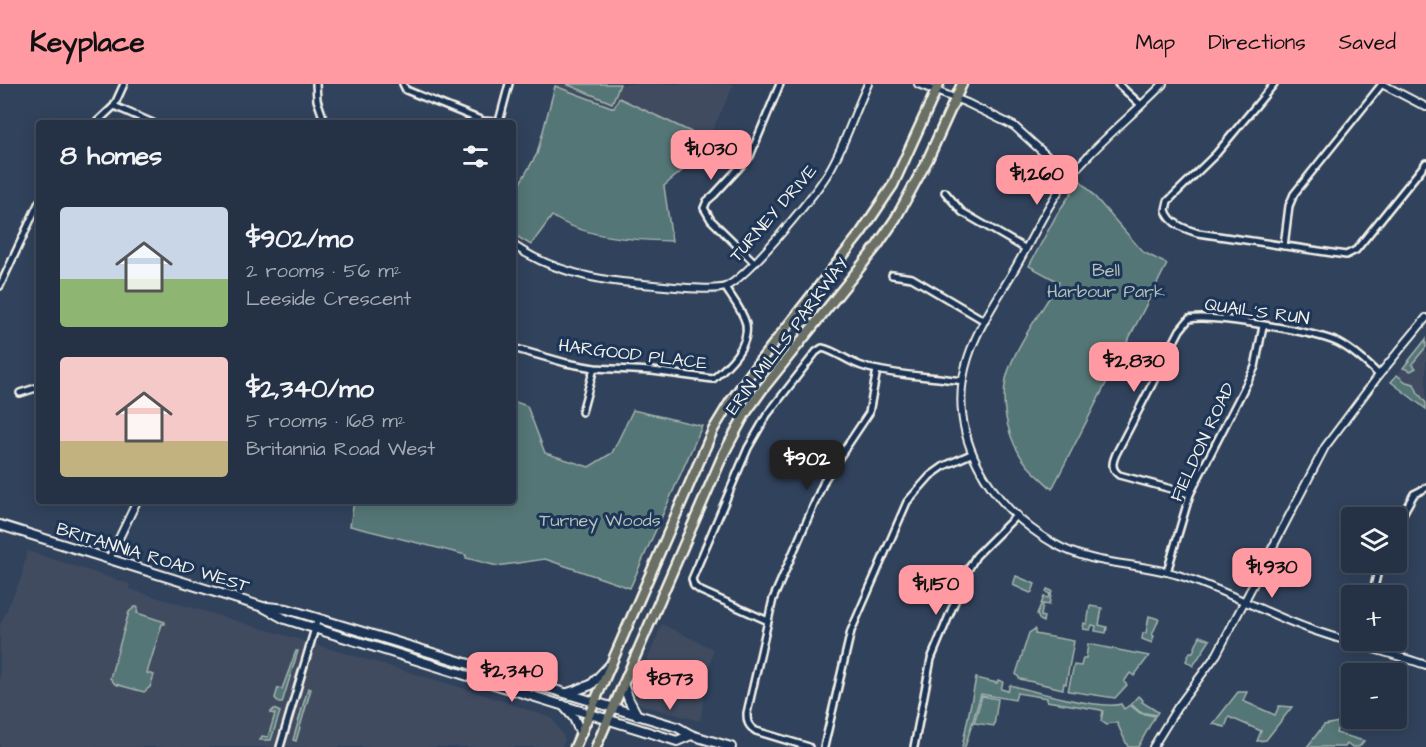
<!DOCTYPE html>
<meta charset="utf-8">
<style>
:root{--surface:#253245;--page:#313e50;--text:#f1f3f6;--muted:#a3aab3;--line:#424d5e;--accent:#ff9aa2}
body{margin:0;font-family:"Architects Daughter",sans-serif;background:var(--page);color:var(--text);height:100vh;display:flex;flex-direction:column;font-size:22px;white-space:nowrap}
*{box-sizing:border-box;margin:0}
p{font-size:20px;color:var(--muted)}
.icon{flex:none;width:33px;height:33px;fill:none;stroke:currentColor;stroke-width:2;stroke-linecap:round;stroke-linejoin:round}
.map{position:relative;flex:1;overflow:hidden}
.details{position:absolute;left:36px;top:36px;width:480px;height:384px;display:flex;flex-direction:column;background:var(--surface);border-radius:6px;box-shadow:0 3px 15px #0003,0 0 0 2px var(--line)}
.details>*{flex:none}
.fabs{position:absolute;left:1341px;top:423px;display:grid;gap:12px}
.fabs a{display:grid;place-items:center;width:66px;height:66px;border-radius:6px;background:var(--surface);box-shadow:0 3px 15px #0003,0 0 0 2px var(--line);font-size:30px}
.price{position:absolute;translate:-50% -51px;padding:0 14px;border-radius:12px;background:var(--accent);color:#111;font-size:20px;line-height:39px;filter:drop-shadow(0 2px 3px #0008)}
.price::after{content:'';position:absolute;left:50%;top:36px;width:18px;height:14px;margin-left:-9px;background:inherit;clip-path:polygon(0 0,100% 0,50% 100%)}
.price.active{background:#222;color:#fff}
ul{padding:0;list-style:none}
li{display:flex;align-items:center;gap:18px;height:150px;padding:0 24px}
li span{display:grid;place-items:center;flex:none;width:168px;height:120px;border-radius:6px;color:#555}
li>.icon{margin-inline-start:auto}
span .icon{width:72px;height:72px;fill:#fffc;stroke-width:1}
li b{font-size:26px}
h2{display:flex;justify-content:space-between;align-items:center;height:72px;padding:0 24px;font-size:26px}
header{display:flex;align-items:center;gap:36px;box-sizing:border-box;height:84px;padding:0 30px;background:var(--accent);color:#111}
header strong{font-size:28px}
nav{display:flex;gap:33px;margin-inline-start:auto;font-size:21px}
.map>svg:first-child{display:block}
.built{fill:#3f4b60}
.green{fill:#557676;stroke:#a4b4af;stroke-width:1.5}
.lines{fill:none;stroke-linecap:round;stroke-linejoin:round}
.minor-casing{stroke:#f4f1e8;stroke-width:10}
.tertiary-casing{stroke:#f4f1e8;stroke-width:10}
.secondary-casing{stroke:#f4f1e8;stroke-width:12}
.primary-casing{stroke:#f4f1e8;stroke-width:13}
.minor{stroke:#1d3557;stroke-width:5}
.tertiary{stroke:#1d3557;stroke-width:6}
.secondary{stroke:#1d3557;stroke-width:8}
.primary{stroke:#6b7065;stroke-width:8}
.labels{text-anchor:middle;stroke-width:6;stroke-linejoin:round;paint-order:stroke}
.street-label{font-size:18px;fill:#f4f1e8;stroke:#1d3557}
.park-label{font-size:18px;fill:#b4c0ba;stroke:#1d3557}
</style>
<header>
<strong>Keyplace</strong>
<nav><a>Map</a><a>Directions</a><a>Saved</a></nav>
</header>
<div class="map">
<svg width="1426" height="663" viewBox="0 0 1426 663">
<rect width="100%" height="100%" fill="#31425c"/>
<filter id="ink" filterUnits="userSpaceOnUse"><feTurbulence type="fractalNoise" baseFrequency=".0167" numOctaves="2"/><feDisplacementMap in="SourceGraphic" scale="12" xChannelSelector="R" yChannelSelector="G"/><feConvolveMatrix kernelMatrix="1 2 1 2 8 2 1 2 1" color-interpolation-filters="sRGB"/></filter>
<g filter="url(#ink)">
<!-- built -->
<g class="built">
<path d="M556,0H734L708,56L619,14L614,24L555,2Z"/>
<path d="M1426,255V325L1391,298Z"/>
<path d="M27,467L130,500L129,505L479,609L552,634L565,655L562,663H0V541L21,494Z"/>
<path d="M662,540L713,565L700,637L644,622L636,617L633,611Z"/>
</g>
<!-- green -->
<g class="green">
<path d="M566,0H620L612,19Z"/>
<path d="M555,2L614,24L619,14L708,56C702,74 678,89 664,102L672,157C632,156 585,154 552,132L531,161L513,150V111L537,70Z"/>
<path d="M1080,96L1143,168L1167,180L1052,405C1044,397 1035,390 1028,382C1009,360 1000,324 1006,295C1013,265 1043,225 1059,198L1029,182L1057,130Z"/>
<path d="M1426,255V263L1412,280L1416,284L1411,287L1403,284Z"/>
<path d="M1397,291L1406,298L1414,300L1418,309L1426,319V325L1391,298Z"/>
<path d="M513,317L527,322L545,369L589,383L612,369L633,326L702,342L630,504L545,475L497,482L466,474V471L350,442L354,417H513Z"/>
<path d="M1016,492L1035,500L1032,508L1030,509L1013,501Z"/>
<path d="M1047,505L1052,507L1049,521L1043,520L1041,532L1044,533L1043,538L1039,535L1037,530L1044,513L1048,514L1050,510L1046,508Z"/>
<path d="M1090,522L1102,524L1099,541L1107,543L1106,549L1095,547L1096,542L1092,541L1090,546L1083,545L1084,539L1087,540Z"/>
<path d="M135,523H138L137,529L165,538V540H162L147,589L154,591L150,603L144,608L115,600L110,594L129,528Z"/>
<path d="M1149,532L1159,535L1152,551L1154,552L1152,559L1142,555L1143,549H1146Z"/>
<path d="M1035,545V550L1074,557L1066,600L1064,599L1063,605L1020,595L1016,590L1029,549Z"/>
<path d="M1200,552L1210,556L1193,582L1186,577L1190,568H1193Z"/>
<path d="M1088,560L1149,572L1134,592L1130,589L1124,598L1127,601L1115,614L1068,607L1074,581L1081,582L1083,574H1086Z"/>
<path d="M296,567H298L282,619H279L275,614L278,604L282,605Z"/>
<path d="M976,594L997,599L998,596L1003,598L1001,605L1008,607L1010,601C1031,607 1103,626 1121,620L1124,625L1130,621L1140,629L1155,632L1138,663H1128L1117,639H1110L1107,641L1101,637L1103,627L1101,626L1047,617V614L1017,609L1015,616L981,610L965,663H962Z"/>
<path d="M308,604L311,605L296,657L293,656Z"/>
<path d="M1238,608H1247L1243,617L1275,631L1279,622L1292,623L1266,656L1257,657L1261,647L1229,633L1225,643L1213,640Z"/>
<path d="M982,612L998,615L994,642L974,639Z"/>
<path d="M1138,612L1143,616L1142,618L1158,628L1156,631L1140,628L1131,620Z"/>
<path d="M274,625L280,628L271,656H260L262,652L268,653L275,630L270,629Z"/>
<path d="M1339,638L1336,649L1364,657L1359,663H1351L1347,660L1345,663H1307L1324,641Z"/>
</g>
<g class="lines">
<defs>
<g id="minor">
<path d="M316,0L317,16L325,39"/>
<path d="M403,0L406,6L483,37L497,38L500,34L509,0"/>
<path d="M1118,0L1141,21"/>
<path d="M1274,0L1216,70L1168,117L1166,126C1170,140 1185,145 1198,149L1346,171L1356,166L1426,79"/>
<path d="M114,22L153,39"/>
<path d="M96,39L114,22L124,0"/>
<path d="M945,108L962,128L1026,165"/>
<path d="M1284,162L1289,122L1294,110L1382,0"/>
<path d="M755,179L711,136L704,124L707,117L714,111L750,72L780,0"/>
<path d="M892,191L912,194L985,237"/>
<path d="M0,202L39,118"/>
<path d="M513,264L566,279L594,284L652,287L713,295C728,282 750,262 746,240C743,227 732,214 725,203"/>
<path d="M20,309L39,303"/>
<path d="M582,328L594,284"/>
<path d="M1190,410L1119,391C1111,385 1112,379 1116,370L1180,246L1189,235C1211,230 1317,248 1339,259C1354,267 1367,279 1379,291"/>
<path d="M1396,442L1414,410L1426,404"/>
<path d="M1167,488L1190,410L1255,283L1263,242"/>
<path d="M1372,512L1380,478"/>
<path d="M768,537L701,507L694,502L692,495L748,364L767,331L816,268L822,264C837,267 849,279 865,283C896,292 930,292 963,297"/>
<path d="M280,663L318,534"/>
<path d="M809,663L756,647C748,642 747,638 747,629L773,515L825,395L869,329L877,286"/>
<path d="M824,663L851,547L907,418L930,392L944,382L971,370"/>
<path d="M914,663L931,575L968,486L976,472L1017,431"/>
</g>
<g id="tertiary">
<path d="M918,0L967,19L1014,42L1069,92"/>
<path d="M1163,0C1133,31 1098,58 1071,91C1050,115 1033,153 1017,181C1000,211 978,242 968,274C944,349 990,423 1053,459C1092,482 1137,478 1178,491C1223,505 1263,528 1307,544C1346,558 1387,568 1426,581"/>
<path d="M1382,0L1426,23"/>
<path d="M513,161C551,187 597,197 643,200C659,201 712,208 725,203C748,194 818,107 831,84C846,57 855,27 868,0"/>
<path d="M109,475L137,417"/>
<path d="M1153,663L1177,624L1217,570L1325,363L1379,291L1426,234"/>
</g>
<g id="secondary">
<path d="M0,441L263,523L285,535L677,657L691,651"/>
<path d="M267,523L287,525L677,643L691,651L731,663"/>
<path d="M623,600L629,616L637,631"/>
<path d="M568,609L591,601L609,582"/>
<path d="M563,621L574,634L581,650"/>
</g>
<g id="primary">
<path d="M575,663L713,346L730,318L756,282L860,150L893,101L939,0"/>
<path d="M596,663L723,371L745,330L762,306L877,162L896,134L928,75L962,0"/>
</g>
</defs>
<!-- minor casing -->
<use href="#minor" class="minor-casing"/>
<!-- tertiary casing -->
<use href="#tertiary" class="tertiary-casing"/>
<!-- secondary casing -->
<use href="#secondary" class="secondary-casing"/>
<!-- primary casing -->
<use href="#primary" class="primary-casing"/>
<!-- minor -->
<use href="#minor" class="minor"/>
<!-- tertiary -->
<use href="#tertiary" class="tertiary"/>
<!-- secondary -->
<use href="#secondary" class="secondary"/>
<!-- primary -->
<use href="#primary" class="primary"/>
</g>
</g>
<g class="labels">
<!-- street labels -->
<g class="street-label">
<text transform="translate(773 129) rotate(-49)" y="6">TURNEY DRIVE</text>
<text transform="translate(1257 227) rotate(8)" y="6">QUAIL'S RUN</text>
<text transform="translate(787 252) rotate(-53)" y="6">ERIN MILLS PARKWAY</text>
<text transform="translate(633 270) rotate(7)" y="6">HARGOOD PLACE</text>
<text transform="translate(1202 358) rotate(-65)" y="6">FIELDON ROAD</text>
<text transform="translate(153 473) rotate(17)" y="6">BRITANNIA ROAD WEST</text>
</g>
<!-- park labels -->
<g class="park-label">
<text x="1106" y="192">Bell<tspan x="1106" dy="21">Harbour Park</tspan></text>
<text x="600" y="442">Turney Woods</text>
</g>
</g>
</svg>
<div class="fabs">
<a><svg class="icon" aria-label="layers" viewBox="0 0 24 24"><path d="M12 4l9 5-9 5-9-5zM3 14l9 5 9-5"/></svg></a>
<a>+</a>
<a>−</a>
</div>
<b class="price" style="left:711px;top:97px">$1,030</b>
<b class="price" style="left:1037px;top:122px">$1,260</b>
<b class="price" style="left:1134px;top:309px">$2,830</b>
<b class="price active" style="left:807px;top:407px">$902</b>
<b class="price" style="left:1272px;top:515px">$1,930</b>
<b class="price" style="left:936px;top:532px">$1,150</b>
<b class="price" style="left:512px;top:619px">$2,340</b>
<b class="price" style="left:670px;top:627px">$873</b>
<section class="details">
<h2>8 homes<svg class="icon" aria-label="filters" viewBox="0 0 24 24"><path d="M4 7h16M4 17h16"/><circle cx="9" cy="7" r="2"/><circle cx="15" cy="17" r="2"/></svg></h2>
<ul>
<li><span style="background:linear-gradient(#c9d6e8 60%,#8fb573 0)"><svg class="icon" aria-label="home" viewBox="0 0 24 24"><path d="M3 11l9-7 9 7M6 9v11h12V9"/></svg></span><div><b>$902/mo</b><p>2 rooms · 56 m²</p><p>Leeside Crescent</p></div></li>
<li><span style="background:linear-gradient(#f6c9c9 70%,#c2b280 0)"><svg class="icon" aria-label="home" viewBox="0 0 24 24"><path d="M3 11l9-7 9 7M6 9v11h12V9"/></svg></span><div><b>$2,340/mo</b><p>5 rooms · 168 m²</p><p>Britannia Road West</p></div></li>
</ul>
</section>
</div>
